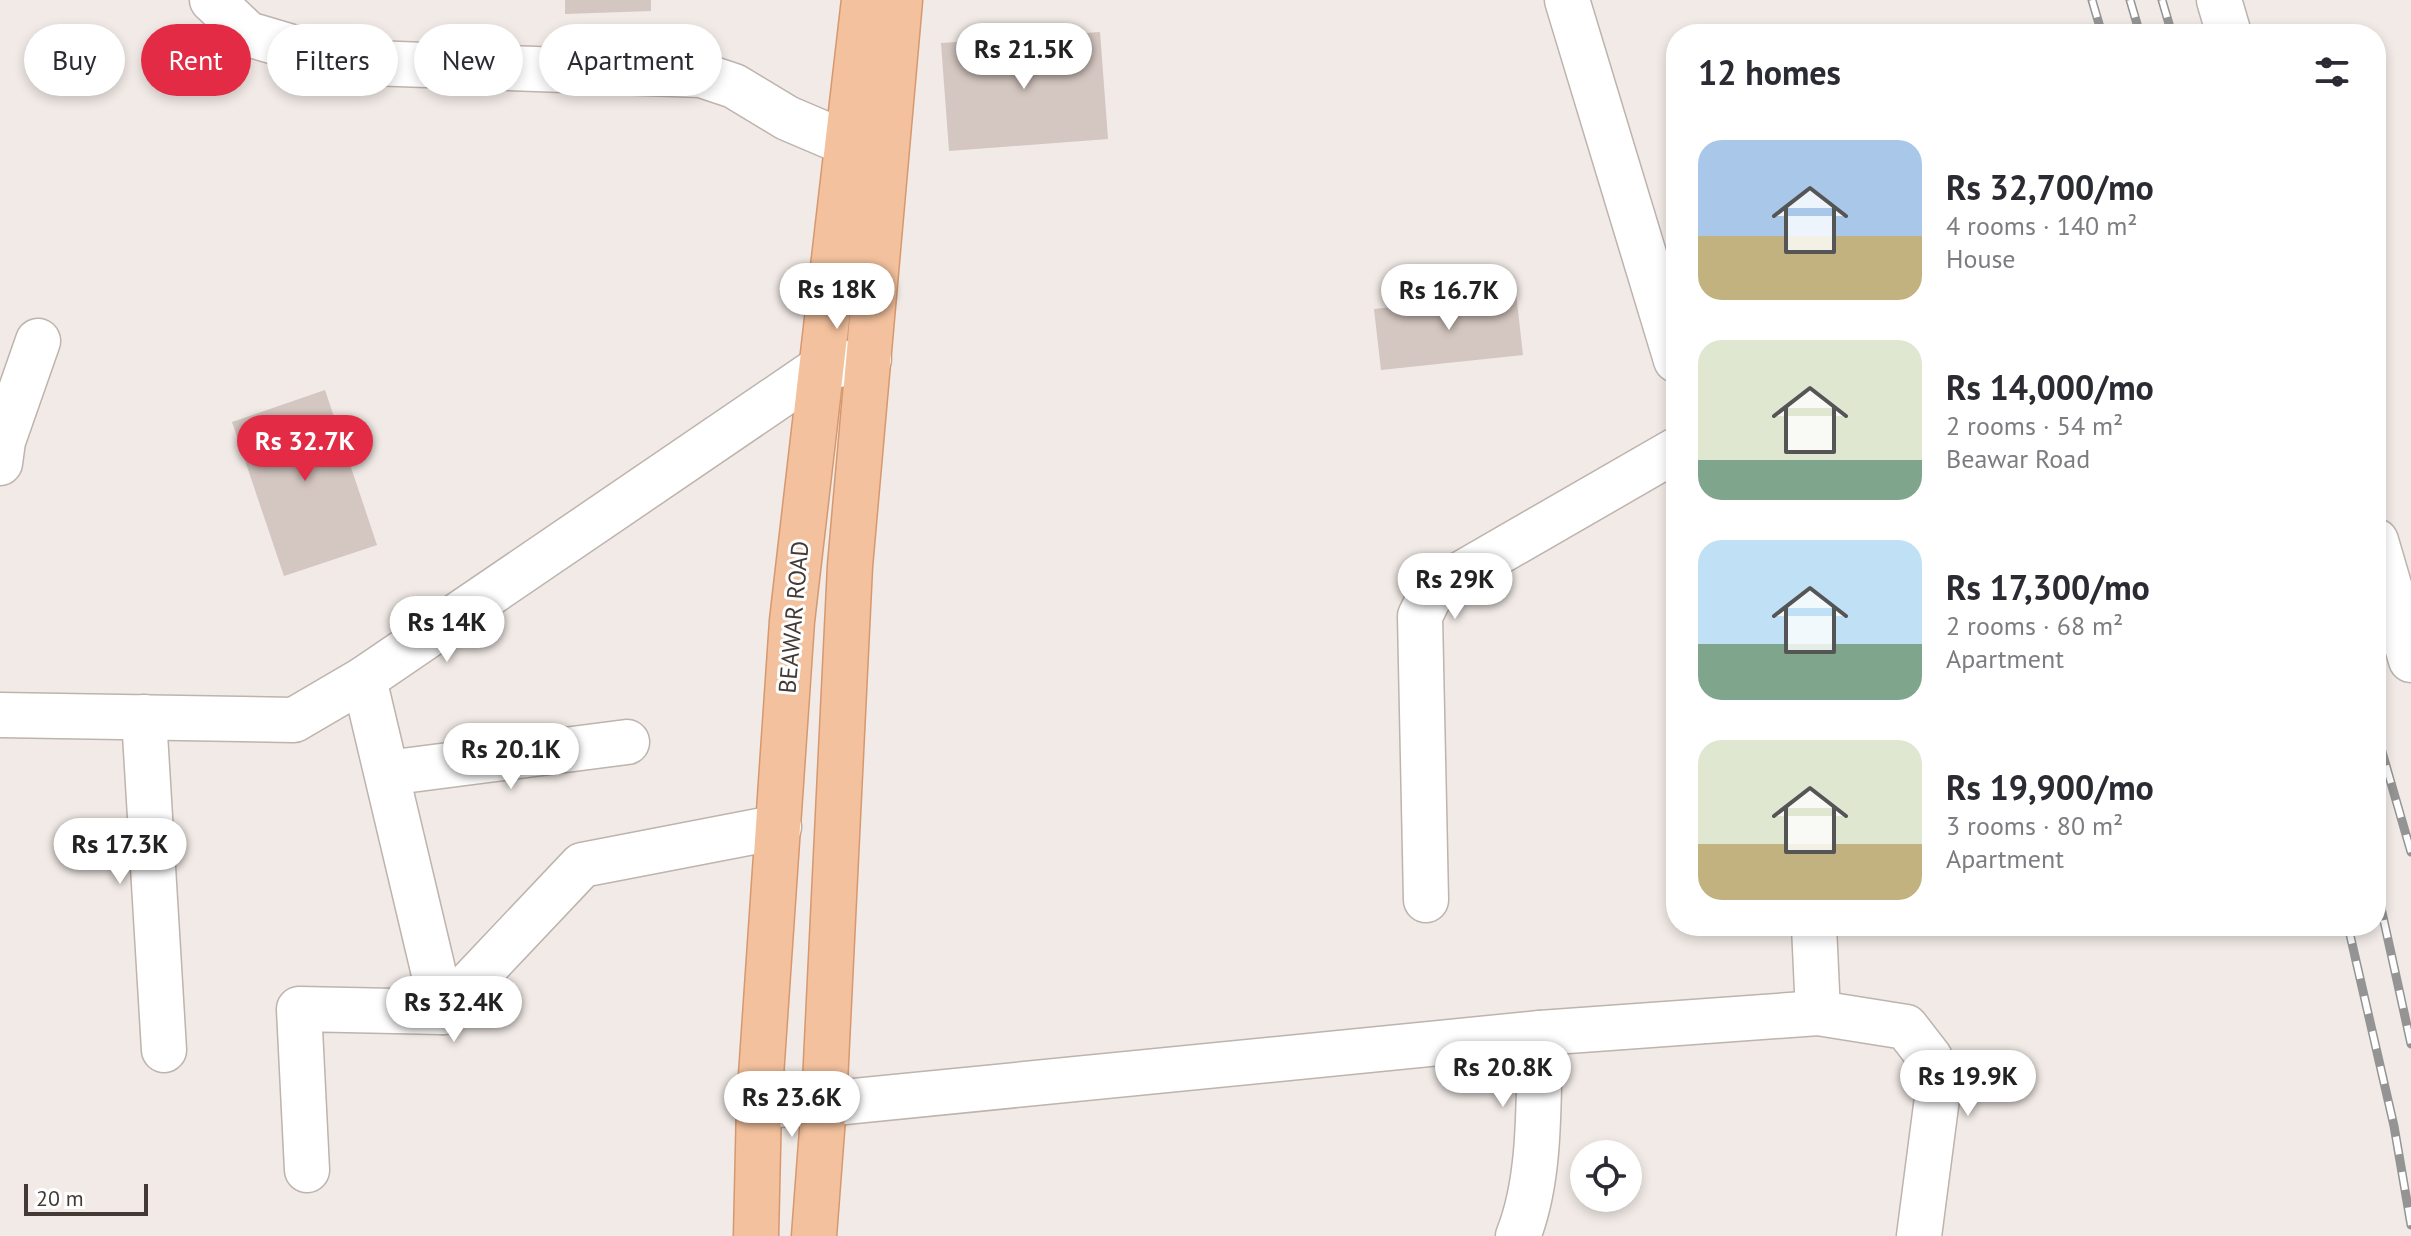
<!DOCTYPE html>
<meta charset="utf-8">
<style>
:root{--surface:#fff;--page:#f7f7f7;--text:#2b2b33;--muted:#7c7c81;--accent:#e32b46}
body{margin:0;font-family:"PT Sans",sans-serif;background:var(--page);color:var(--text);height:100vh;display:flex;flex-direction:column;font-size:30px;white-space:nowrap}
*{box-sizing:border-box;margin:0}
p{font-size:26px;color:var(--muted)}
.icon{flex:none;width:44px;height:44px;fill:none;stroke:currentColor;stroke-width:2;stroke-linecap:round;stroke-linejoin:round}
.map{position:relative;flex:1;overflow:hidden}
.details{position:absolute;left:1666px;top:24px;width:720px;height:912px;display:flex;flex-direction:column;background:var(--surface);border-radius:32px;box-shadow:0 4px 12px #0003}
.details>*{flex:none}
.guide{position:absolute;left:24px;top:24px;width:760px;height:72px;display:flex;gap:16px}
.buttons{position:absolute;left:1570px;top:1140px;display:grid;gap:16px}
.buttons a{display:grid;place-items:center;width:72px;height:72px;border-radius:50%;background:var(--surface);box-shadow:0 4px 12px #0003;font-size:40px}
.scale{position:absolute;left:24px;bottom:20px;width:124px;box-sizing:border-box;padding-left:8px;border:4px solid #433a36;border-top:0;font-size:22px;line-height:28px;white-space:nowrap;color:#433a36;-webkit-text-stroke:6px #fff;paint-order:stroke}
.price{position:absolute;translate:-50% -68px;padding:0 18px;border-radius:28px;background:#fff;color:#222;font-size:26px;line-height:52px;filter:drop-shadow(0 2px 4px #0008)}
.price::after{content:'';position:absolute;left:50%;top:48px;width:24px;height:18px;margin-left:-12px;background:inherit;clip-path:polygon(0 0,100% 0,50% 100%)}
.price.selected{background:var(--accent);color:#fff}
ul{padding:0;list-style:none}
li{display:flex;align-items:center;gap:24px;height:200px;padding:0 32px}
li span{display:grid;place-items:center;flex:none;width:224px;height:160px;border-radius:24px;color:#555}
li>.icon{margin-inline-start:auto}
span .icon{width:96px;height:96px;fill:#fffc;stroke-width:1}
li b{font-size:34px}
h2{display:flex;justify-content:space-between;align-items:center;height:96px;padding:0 32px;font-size:34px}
.chip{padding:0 28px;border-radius:36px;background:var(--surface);box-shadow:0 4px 12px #0003;font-size:28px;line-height:72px}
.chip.selected{background:var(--accent);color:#fff}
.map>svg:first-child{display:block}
.building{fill:#d4c6c0}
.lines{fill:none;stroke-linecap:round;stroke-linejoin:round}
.minor-casing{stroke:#beb3ad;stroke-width:47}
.major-casing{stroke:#d6986f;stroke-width:47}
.minor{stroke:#fff;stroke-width:44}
.major{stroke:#f3c19d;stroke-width:44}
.rail-casing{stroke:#949494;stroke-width:9}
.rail{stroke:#fff;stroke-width:6;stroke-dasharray:18;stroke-linecap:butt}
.labels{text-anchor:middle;stroke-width:6;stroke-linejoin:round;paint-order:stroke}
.street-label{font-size:24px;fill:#433a36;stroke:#fff}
</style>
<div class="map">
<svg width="2411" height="1236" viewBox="0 0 2411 1236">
<rect width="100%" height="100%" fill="#f1eae6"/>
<!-- building -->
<g class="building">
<path d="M565,0H651V11L565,14Z"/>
<path d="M1100,32L1108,139L949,151L941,43Z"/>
<path d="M1516,293L1523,355L1381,370L1374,309Z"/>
<path d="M325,390L377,545L284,576L232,422Z"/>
</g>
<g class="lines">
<defs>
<g id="minor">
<path d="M212,0L248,34L343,62L701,75L734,86L787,118L881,158"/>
<path d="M1567,0L1676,360"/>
<path d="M2219,0L2229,34"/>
<path d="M0,463L3,441L38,341"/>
<path d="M2376,541L2411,660"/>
<path d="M364,679L443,1012L582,865L779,827"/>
<path d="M0,715L294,720L364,679L819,369L869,359"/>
<path d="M144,717L164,1050"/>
<path d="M387,773L627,742"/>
<path d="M1426,900L1420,616L1433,590L1676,450"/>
<path d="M1814,926L1818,1013"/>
<path d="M759,1105L824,1104L1540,1033L1818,1013L1906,1027L1930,1058L1937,1098L1919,1236"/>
<path d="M307,1170L299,1009L443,1012"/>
<path d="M1518,1236C1542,1177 1538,1096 1540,1033"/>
</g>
<g id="major">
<path d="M756,1236L759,1105L792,621L864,0"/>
<path d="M814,1236L824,1104L850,566L900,0"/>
</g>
</defs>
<!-- minor casing -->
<use href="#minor" class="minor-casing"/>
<!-- major casing -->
<use href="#major" class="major-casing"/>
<!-- minor -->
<use href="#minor" class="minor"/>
<!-- major -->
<use href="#major" class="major"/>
<defs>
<g id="rail">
<path d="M2092,0L2102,34"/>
<path d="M2130,0L2140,34"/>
<path d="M2162,0L2172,34"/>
<path d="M2376,731L2411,852"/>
<path d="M2376,885L2411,1044"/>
<path d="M2348,926L2394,1126L2411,1225"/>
</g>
</defs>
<!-- rail casing -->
<use href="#rail" class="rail-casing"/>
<!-- rail -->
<use href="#rail" class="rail"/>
</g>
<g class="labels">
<!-- street labels -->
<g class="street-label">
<text transform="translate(794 617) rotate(-85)" y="8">BEAWAR ROAD</text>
</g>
</g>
</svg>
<div class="buttons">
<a><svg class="icon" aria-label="locate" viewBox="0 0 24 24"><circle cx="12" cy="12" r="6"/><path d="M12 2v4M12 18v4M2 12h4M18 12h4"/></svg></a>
</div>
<div class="scale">20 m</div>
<b class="price" style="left:1024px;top:91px">Rs 21.5K</b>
<b class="price" style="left:837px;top:331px">Rs 18K</b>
<b class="price" style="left:1449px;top:332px">Rs 16.7K</b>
<b class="price selected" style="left:305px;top:483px">Rs 32.7K</b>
<b class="price" style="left:1455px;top:621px">Rs 29K</b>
<b class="price" style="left:447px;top:664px">Rs 14K</b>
<b class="price" style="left:511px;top:791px">Rs 20.1K</b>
<b class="price" style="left:120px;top:886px">Rs 17.3K</b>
<b class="price" style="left:454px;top:1044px">Rs 32.4K</b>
<b class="price" style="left:1503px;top:1109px">Rs 20.8K</b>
<b class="price" style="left:1968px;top:1118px">Rs 19.9K</b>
<b class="price" style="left:792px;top:1139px">Rs 23.6K</b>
<div class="guide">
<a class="chip">Buy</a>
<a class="chip selected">Rent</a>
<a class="chip">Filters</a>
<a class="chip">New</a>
<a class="chip">Apartment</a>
</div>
<section class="details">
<h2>12 homes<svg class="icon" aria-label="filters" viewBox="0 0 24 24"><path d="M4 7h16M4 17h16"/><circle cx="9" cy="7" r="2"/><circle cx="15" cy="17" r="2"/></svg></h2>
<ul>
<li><span style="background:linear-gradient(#a9c7e8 60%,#c2b280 0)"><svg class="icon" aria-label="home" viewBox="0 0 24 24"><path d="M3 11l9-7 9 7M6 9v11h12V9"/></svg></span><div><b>Rs 32,700/mo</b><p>4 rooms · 140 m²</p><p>House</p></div></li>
<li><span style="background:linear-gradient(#dfe7d0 75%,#7fa58c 0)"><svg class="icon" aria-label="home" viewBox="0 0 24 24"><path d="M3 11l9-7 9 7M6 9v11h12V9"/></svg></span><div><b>Rs 14,000/mo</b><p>2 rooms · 54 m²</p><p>Beawar Road</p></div></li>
<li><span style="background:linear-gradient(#bfe0f5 65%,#7fa58c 0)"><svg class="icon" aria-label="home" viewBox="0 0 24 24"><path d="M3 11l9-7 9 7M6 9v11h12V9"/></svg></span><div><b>Rs 17,300/mo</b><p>2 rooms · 68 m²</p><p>Apartment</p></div></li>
<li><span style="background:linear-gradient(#dfe7d0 65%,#c2b280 0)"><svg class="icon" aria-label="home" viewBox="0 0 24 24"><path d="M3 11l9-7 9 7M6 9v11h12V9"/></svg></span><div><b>Rs 19,900/mo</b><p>3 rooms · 80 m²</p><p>Apartment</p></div></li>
</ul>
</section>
</div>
